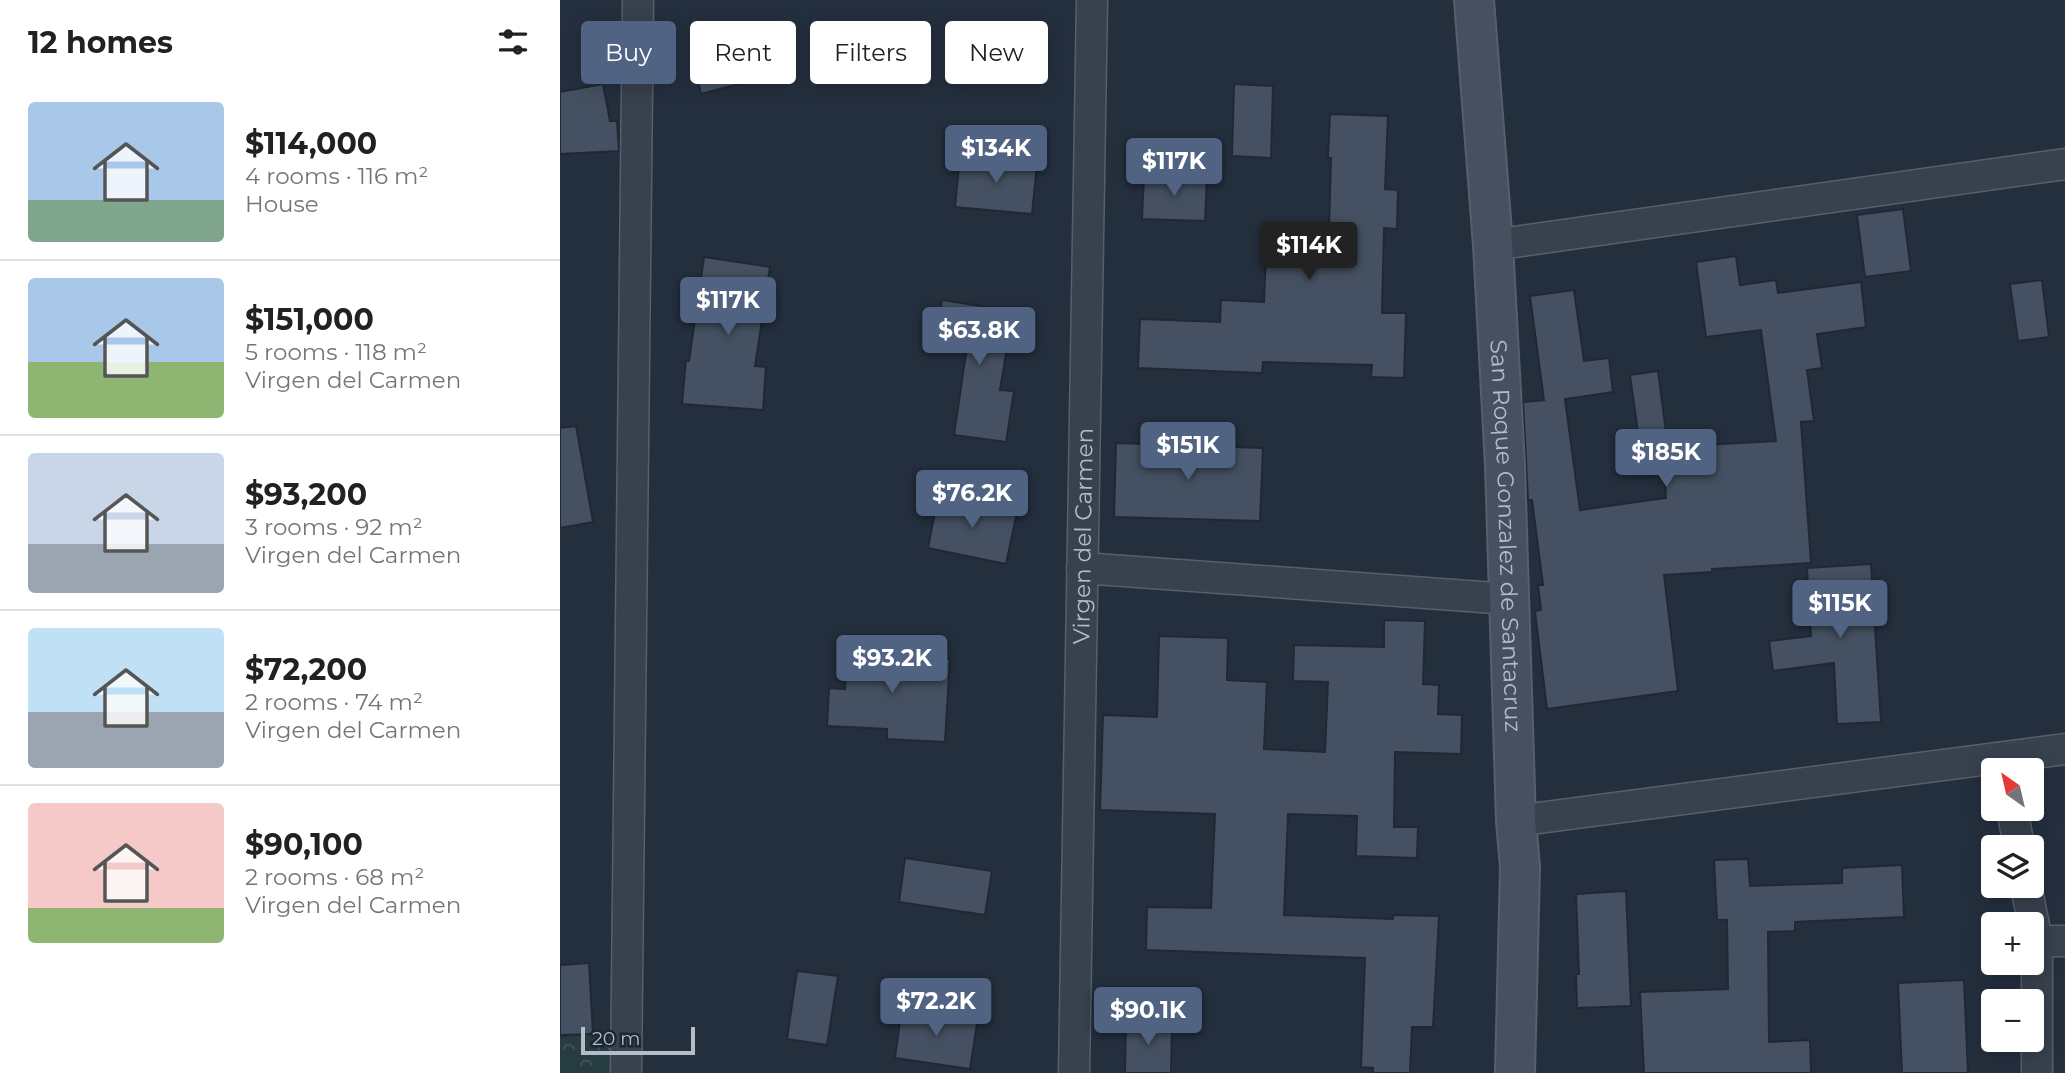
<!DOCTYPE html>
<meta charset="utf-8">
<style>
:root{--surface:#fff;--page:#f2f2f2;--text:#202124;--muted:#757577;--line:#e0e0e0;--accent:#506383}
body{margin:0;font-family:Montserrat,sans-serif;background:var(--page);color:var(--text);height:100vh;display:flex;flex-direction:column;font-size:26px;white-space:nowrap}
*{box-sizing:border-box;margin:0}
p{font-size:23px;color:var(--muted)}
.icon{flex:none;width:38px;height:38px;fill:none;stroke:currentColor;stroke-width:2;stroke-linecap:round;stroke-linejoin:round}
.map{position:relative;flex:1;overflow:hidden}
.sheet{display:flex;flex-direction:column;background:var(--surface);width:560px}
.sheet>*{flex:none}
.hud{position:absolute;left:21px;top:21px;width:665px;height:63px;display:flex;gap:14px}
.needle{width:46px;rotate:326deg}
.tools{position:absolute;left:1421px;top:758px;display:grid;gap:14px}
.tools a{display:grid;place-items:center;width:63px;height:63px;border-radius:7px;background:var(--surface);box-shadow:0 4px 18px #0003;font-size:35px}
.scale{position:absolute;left:21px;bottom:18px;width:114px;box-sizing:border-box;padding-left:7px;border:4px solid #b4bcc9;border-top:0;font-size:19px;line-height:24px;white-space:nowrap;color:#b4bcc9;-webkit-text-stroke:5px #1d2633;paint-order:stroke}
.price{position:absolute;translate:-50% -60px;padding:0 16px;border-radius:7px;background:var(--accent);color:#fff;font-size:23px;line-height:46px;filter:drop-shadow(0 2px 4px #0008)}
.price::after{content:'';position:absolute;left:50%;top:42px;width:21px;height:16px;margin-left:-10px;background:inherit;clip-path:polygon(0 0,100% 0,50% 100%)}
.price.selected{background:#222;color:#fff}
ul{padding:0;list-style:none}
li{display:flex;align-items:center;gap:21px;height:175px;padding:0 28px}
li+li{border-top:2px solid var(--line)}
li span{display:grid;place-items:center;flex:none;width:196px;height:140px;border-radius:7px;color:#555}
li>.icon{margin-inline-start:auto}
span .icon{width:84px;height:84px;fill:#fffc;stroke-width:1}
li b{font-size:30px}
h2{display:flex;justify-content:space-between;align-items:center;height:84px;padding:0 28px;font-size:30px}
.chip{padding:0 24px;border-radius:7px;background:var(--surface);box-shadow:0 4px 18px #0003;font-size:24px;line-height:63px}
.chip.selected{background:var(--accent);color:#fff}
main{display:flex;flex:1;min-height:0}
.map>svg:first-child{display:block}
.forest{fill:url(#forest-crowns)}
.building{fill:#455162;stroke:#1f2835;stroke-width:2}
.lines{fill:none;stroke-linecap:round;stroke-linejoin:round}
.street-casing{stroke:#565f6c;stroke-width:33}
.secondary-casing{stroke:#565f6c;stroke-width:42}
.street{stroke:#38414e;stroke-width:30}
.secondary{stroke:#465061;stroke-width:38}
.labels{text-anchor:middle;stroke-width:7;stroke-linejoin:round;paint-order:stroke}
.street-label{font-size:23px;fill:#b4bcc9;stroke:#1d2633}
</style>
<main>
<section class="sheet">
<h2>12 homes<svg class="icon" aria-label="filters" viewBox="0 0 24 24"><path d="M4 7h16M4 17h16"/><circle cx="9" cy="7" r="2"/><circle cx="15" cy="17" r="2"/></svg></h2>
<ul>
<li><span style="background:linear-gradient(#a9c7e8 70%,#7fa58c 0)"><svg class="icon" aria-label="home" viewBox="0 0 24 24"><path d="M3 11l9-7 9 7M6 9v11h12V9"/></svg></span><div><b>$114,000</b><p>4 rooms · 116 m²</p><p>House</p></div></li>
<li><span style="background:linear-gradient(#a9c7e8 60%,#8fb573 0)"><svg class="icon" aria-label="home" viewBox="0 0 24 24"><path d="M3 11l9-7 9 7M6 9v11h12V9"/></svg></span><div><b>$151,000</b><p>5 rooms · 118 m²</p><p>Virgen del Carmen</p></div></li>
<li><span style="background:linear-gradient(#c9d6e8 65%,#9aa5b1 0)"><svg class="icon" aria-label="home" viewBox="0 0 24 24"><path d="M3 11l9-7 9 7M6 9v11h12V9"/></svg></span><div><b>$93,200</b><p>3 rooms · 92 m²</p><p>Virgen del Carmen</p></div></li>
<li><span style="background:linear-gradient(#bfe0f5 60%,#9aa5b1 0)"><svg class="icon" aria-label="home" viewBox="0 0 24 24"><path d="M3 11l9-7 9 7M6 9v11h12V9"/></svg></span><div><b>$72,200</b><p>2 rooms · 74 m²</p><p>Virgen del Carmen</p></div></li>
<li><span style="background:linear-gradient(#f6c9c9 75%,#8fb573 0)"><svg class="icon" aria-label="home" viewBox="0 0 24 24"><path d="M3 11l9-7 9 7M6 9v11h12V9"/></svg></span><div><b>$90,100</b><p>2 rooms · 68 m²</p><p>Virgen del Carmen</p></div></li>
</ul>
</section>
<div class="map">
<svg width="1505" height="1073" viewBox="0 0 1505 1073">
<defs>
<pattern id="forest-crowns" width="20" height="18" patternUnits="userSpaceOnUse" patternTransform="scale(1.75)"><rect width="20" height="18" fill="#263c3f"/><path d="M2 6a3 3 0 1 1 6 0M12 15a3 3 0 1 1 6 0" fill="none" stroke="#435659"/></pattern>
</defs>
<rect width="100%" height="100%" fill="#242f3e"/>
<!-- forest -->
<path class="forest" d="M33,1034L60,1048L66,1073H0V1038Z"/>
<!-- building -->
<g class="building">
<path d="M181,43L190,81L141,94L132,56Z"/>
<path d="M43,84L50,121H57L59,151L0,154V92Z"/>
<path d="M674,84L713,86L711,158L672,156Z"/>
<path d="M770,114L828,116L825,189L838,190L837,229L824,228L822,313H846L844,378L811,377L812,365L703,362L702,373L578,368L580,319L660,322L661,300L704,302L707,230H769L771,158H768Z"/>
<path d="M400,156L477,164L472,214L395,207Z"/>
<path d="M584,176L647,178L645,221L582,219Z"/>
<path d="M1343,209L1351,271L1305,277L1297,215Z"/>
<path d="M1176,256L1180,285L1216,280L1218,293L1301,282L1306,327L1257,334L1262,368L1247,370L1254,421L1241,422L1251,563L1152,569V572L1104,575L1118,691L987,709L975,611L981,610L978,585H983L972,500H968L963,402L984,400L970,296L1014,290L1024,361L1049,358L1053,392L1005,399L1020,510L1106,498L1104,465L1083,468L1070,375L1098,371L1108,447L1216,441L1201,330L1146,337L1136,262Z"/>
<path d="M144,257L210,267L195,366L206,367L203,410L122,404L126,360L129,361Z"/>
<path d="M1482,280L1489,337L1458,341L1450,284Z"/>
<path d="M382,300L453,311L440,390L454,391L446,442L394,435L406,353L375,348Z"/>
<path d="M16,426L33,522L0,528V428Z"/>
<path d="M556,443L703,448L700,521L554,517Z"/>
<path d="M378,497L457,512L446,564L368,548Z"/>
<path d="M1311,564L1321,722L1277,724L1274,663L1213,671L1209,641L1251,636L1247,568Z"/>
<path d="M824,620L865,621L863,684L879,685L878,714L902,715L901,754L835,752L834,827H858L857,858L796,856L797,816L728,814L724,915L833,919V915L879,916L873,1027H852L850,1073H813V1068L801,1067L805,958L586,950L587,907L651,908L655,814L540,810L543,715L597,717L599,636L668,638L667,680L707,682L704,749L765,752L768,682L733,681L734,645L824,647Z"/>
<path d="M288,645L332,648L331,657L390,659L385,742L327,739V729L267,726L269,688L285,689Z"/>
<path d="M345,858L432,871L425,915L339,902Z"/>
<path d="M1188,859L1190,886L1282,883V868L1342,865L1344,917L1235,922V931L1208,932L1209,1042L1250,1040L1251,1073H1084L1080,992L1168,989L1167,920H1157L1154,860Z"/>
<path d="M1066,891L1071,1006L1017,1008L1016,974H1019L1016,894Z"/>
<path d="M29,963L33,1034L0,1035V965Z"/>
<path d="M237,971L278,976L267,1045L227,1039Z"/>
<path d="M1404,980L1408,1073H1342L1338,983Z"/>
<path d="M342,1007L418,1018L410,1069L335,1058Z"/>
<path d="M566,1021L612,1023L611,1073H565Z"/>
</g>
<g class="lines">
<defs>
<g id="street">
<path d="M933,245L1505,164"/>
<path d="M522,568L949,599"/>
<path d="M1452,808L1459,847"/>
<path d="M956,821L1505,749"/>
<path d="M1466,886L1477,941H1505"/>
<path d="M1477,941V1073"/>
<path d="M66,1073L78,0"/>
<path id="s1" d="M514,1073L532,0"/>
</g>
<g id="secondary">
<path id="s2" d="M914,0L933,245L945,466L956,821L960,867L955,1073"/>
</g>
</defs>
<!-- street casing -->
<use href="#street" class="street-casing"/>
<!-- secondary casing -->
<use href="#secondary" class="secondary-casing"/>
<!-- street -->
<use href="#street" class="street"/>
<!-- secondary -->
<use href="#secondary" class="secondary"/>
</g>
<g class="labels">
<!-- street labels -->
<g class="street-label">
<text dy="8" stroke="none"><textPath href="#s1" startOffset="537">Virgen del Carmen</textPath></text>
<text dy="8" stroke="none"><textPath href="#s2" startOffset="537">San Roque Gonzalez de Santacruz</textPath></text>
</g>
</g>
</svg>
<div class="tools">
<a><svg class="needle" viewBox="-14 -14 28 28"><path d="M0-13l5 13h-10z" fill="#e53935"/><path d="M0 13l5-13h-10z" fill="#757577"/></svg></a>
<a><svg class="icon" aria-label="layers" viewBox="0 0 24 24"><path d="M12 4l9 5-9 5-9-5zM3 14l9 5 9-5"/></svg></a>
<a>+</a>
<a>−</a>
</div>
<div class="scale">20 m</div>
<b class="price" style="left:436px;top:185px">$134K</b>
<b class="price" style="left:614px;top:198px">$117K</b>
<b class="price selected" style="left:749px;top:282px">$114K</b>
<b class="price" style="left:168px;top:337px">$117K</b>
<b class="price" style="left:419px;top:367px">$63.8K</b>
<b class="price" style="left:628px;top:482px">$151K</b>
<b class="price" style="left:1106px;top:489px">$185K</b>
<b class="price" style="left:412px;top:530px">$76.2K</b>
<b class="price" style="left:1280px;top:640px">$115K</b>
<b class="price" style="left:332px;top:695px">$93.2K</b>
<b class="price" style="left:376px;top:1038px">$72.2K</b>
<b class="price" style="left:588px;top:1047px">$90.1K</b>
<div class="hud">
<a class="chip selected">Buy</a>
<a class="chip">Rent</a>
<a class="chip">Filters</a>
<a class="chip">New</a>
</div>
</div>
</main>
